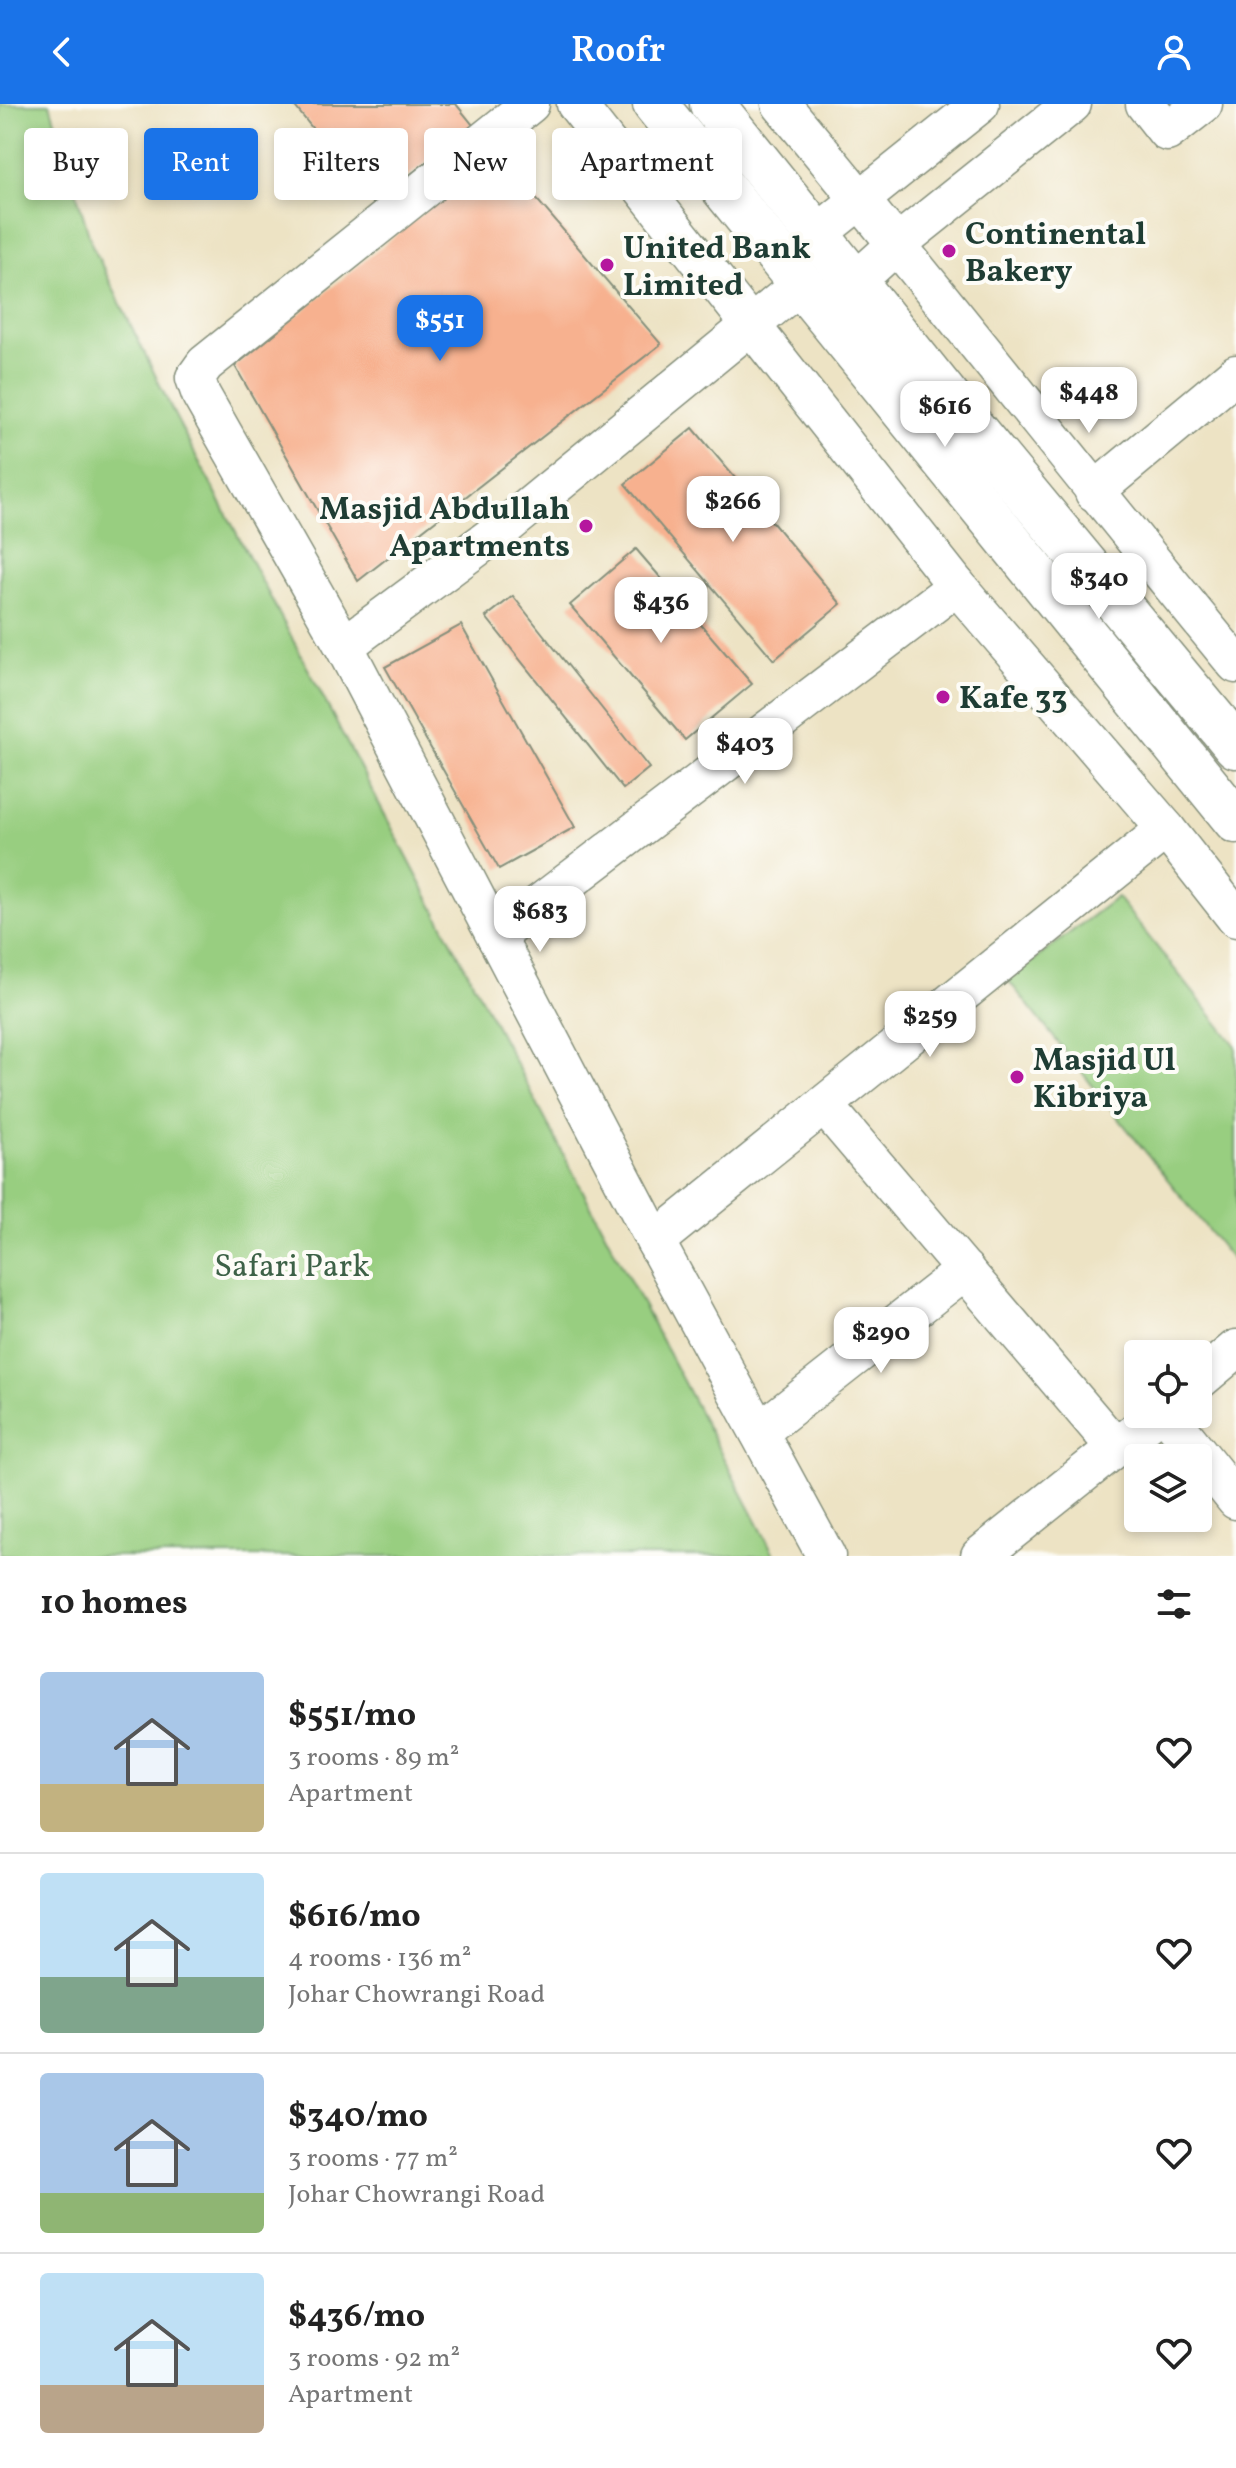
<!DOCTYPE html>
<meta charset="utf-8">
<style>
:root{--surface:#fff;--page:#f2f2f2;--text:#222;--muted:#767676;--line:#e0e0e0;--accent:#1a73e8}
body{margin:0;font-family:Vollkorn,serif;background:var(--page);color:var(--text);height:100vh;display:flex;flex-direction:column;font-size:30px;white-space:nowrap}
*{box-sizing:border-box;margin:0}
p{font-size:26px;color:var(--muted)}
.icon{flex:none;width:44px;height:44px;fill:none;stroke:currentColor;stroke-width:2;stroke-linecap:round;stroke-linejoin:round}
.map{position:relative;height:1452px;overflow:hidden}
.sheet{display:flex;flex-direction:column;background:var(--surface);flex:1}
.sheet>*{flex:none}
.hud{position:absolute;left:24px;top:24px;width:800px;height:72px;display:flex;gap:16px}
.buttons{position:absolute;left:1124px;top:1236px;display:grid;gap:16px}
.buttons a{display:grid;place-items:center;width:88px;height:88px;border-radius:8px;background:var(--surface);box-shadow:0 4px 12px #0003;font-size:40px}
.price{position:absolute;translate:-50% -68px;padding:0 18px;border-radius:16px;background:#fff;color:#222;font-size:26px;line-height:52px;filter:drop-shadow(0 2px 4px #0008)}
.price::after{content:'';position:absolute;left:50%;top:48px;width:24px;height:18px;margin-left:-12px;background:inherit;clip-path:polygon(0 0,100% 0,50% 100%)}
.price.on{background:var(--accent);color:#fff}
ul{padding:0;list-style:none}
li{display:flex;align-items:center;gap:24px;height:200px;padding:0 40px}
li+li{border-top:2px solid var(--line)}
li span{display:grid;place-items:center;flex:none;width:224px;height:160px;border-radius:8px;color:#555}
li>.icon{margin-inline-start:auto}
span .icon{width:96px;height:96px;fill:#fffc;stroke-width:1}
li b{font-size:34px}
h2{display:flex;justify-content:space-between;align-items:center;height:96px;padding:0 40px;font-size:34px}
.chip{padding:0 28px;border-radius:8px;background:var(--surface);box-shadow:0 4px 12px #0003;font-size:28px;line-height:72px}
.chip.on{background:var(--accent);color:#fff}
header{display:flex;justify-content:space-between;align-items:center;height:104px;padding:0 40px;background:var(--accent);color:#fff;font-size:36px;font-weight:600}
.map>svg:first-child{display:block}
.green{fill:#98ce80;stroke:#5c865a;stroke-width:2}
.building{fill:#f7b18f}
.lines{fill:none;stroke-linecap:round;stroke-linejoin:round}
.minor-casing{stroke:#86907c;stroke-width:41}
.major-casing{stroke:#86907c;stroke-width:47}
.minor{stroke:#fff;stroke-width:38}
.major{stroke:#fff;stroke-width:44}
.poi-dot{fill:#b5179e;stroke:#fdfcf7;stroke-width:3}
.labels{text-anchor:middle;stroke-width:8;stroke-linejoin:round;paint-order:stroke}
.poi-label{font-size:32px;font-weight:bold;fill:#1f3d34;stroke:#fdfcf7;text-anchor:start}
.park-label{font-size:32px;fill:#3d6147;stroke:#fdfcf7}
</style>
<header><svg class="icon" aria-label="back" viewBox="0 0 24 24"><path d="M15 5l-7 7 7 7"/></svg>Roofr<svg class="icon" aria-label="person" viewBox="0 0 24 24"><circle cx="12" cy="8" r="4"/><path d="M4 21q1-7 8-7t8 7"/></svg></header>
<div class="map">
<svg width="1236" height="1452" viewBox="0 0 1236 1452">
<rect width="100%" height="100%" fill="#fdfcf7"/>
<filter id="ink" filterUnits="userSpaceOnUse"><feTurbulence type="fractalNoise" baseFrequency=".0125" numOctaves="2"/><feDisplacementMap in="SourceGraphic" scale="16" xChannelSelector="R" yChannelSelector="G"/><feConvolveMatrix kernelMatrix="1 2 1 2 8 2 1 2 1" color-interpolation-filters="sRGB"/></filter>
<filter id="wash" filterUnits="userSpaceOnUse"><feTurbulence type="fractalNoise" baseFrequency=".006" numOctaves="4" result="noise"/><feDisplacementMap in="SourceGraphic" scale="32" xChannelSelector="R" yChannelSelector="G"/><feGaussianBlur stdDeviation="1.8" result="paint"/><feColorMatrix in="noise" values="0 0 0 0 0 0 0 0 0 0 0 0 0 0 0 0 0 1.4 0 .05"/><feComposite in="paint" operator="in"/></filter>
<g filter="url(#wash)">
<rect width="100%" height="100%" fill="#ede3c4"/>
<!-- green -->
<g class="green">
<path d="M0,0H50L92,141L175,312L775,1452H0Z"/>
<path d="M1117,793L1236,942V1161L1008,876Z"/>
</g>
<g id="blocks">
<!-- building -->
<g class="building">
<path d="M293,0H456L473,21L373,100Z"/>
<path d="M497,49L661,240L358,477L235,262Z"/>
<path d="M693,324L841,500L774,556L625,380Z"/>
<path d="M636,445L752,580L685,636L570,501Z"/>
<path d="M513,492L649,664L623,685L486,513Z"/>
<path d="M461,521L575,723L499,765L385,563Z"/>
</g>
</g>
</g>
<g filter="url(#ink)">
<use href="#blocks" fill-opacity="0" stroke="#86907c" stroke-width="2"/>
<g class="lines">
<defs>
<g id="minor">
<path d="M530,0L205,260L195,274L201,291L344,542L655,1137L826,1452"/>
<path d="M576,0L957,482L1166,725L1236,814"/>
<path d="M781,0C935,184 1083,374 1236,560"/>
<path d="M1145,0L1167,28L1203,0"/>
<path d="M816,131L980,0"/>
<path d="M855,178L897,140L1072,0"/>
<path d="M1094,388L1236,270"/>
<path d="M344,542L507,421L801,180"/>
<path d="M496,833L957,482"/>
<path d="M824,1001L1116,1344"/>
<path d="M655,1137L1166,725"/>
<path d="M1198,1277L1236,1245"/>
<path d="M1167,1310L1236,1396"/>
<path d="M759,1328L965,1166"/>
<path d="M980,1452L1158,1310"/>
</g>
<g id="major">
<path d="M655,0L1236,717"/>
<path d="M712,0L956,304L1236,642"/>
</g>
</defs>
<!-- minor casing -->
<use href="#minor" class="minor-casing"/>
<!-- major casing -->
<use href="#major" class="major-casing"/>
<!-- minor -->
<use href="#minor" class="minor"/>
<!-- major -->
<use href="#major" class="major"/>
</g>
</g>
<!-- markers -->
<g class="poi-dot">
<circle cx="949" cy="147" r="8"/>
<circle cx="607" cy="161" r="8"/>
<circle cx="586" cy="422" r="8"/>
<circle cx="943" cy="593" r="8"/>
<circle cx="1017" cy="973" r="8"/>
</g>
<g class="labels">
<!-- poi labels -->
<g class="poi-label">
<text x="965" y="140">Continental<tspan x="965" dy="37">Bakery</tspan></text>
<text x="623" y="154">United Bank<tspan x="623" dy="37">Limited</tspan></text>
<text x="570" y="415" text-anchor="end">Masjid Abdullah<tspan x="570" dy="37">Apartments</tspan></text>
<text x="959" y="604">Kafe 33</text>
<text x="1033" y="966">Masjid Ul<tspan x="1033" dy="37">Kibriya</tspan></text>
</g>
<!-- park labels -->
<g class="park-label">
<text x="292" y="1172">Safari Park</text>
</g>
</g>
</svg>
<div class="buttons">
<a><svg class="icon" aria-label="locate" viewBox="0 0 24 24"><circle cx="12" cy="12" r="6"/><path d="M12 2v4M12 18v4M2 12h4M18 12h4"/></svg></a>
<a><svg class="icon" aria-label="layers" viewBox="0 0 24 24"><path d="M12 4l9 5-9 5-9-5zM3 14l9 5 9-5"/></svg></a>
</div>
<b class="price on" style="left:440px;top:259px">$551</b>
<b class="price" style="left:1089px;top:331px">$448</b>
<b class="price" style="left:945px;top:345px">$616</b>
<b class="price" style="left:733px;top:440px">$266</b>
<b class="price" style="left:1099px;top:517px">$340</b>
<b class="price" style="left:661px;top:541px">$436</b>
<b class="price" style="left:745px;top:682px">$403</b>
<b class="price" style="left:540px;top:850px">$683</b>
<b class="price" style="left:930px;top:955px">$259</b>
<b class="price" style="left:881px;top:1271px">$290</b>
<div class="hud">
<a class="chip">Buy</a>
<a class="chip on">Rent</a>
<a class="chip">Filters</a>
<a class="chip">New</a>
<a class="chip">Apartment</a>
</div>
</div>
<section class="sheet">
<h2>10 homes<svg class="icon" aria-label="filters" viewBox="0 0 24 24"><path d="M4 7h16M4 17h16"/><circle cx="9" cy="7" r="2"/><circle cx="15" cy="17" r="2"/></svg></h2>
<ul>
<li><span style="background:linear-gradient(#a9c7e8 70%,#c2b280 0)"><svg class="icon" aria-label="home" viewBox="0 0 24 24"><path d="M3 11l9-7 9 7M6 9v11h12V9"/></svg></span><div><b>$551/mo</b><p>3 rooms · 89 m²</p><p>Apartment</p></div><svg class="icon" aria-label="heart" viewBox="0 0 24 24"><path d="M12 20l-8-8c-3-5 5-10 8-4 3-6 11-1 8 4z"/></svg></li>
<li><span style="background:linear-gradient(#bfe0f5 65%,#7fa58c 0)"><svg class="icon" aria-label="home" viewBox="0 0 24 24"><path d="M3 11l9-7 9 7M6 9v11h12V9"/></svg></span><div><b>$616/mo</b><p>4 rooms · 136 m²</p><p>Johar Chowrangi Road</p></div><svg class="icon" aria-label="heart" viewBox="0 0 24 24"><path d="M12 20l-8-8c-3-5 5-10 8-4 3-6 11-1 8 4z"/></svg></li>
<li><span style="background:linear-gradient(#a9c7e8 75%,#8fb573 0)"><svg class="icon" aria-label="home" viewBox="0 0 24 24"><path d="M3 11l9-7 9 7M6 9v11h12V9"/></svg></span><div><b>$340/mo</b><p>3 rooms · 77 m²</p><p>Johar Chowrangi Road</p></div><svg class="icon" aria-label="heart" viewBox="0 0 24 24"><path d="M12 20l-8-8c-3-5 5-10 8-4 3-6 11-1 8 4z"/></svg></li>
<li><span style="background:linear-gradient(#bfe0f5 70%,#b9a48a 0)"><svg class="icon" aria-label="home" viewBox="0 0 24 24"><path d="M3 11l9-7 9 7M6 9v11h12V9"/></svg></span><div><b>$436/mo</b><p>3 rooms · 92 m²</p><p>Apartment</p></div><svg class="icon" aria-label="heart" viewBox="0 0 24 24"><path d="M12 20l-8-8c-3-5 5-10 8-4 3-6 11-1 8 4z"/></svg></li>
</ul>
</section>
